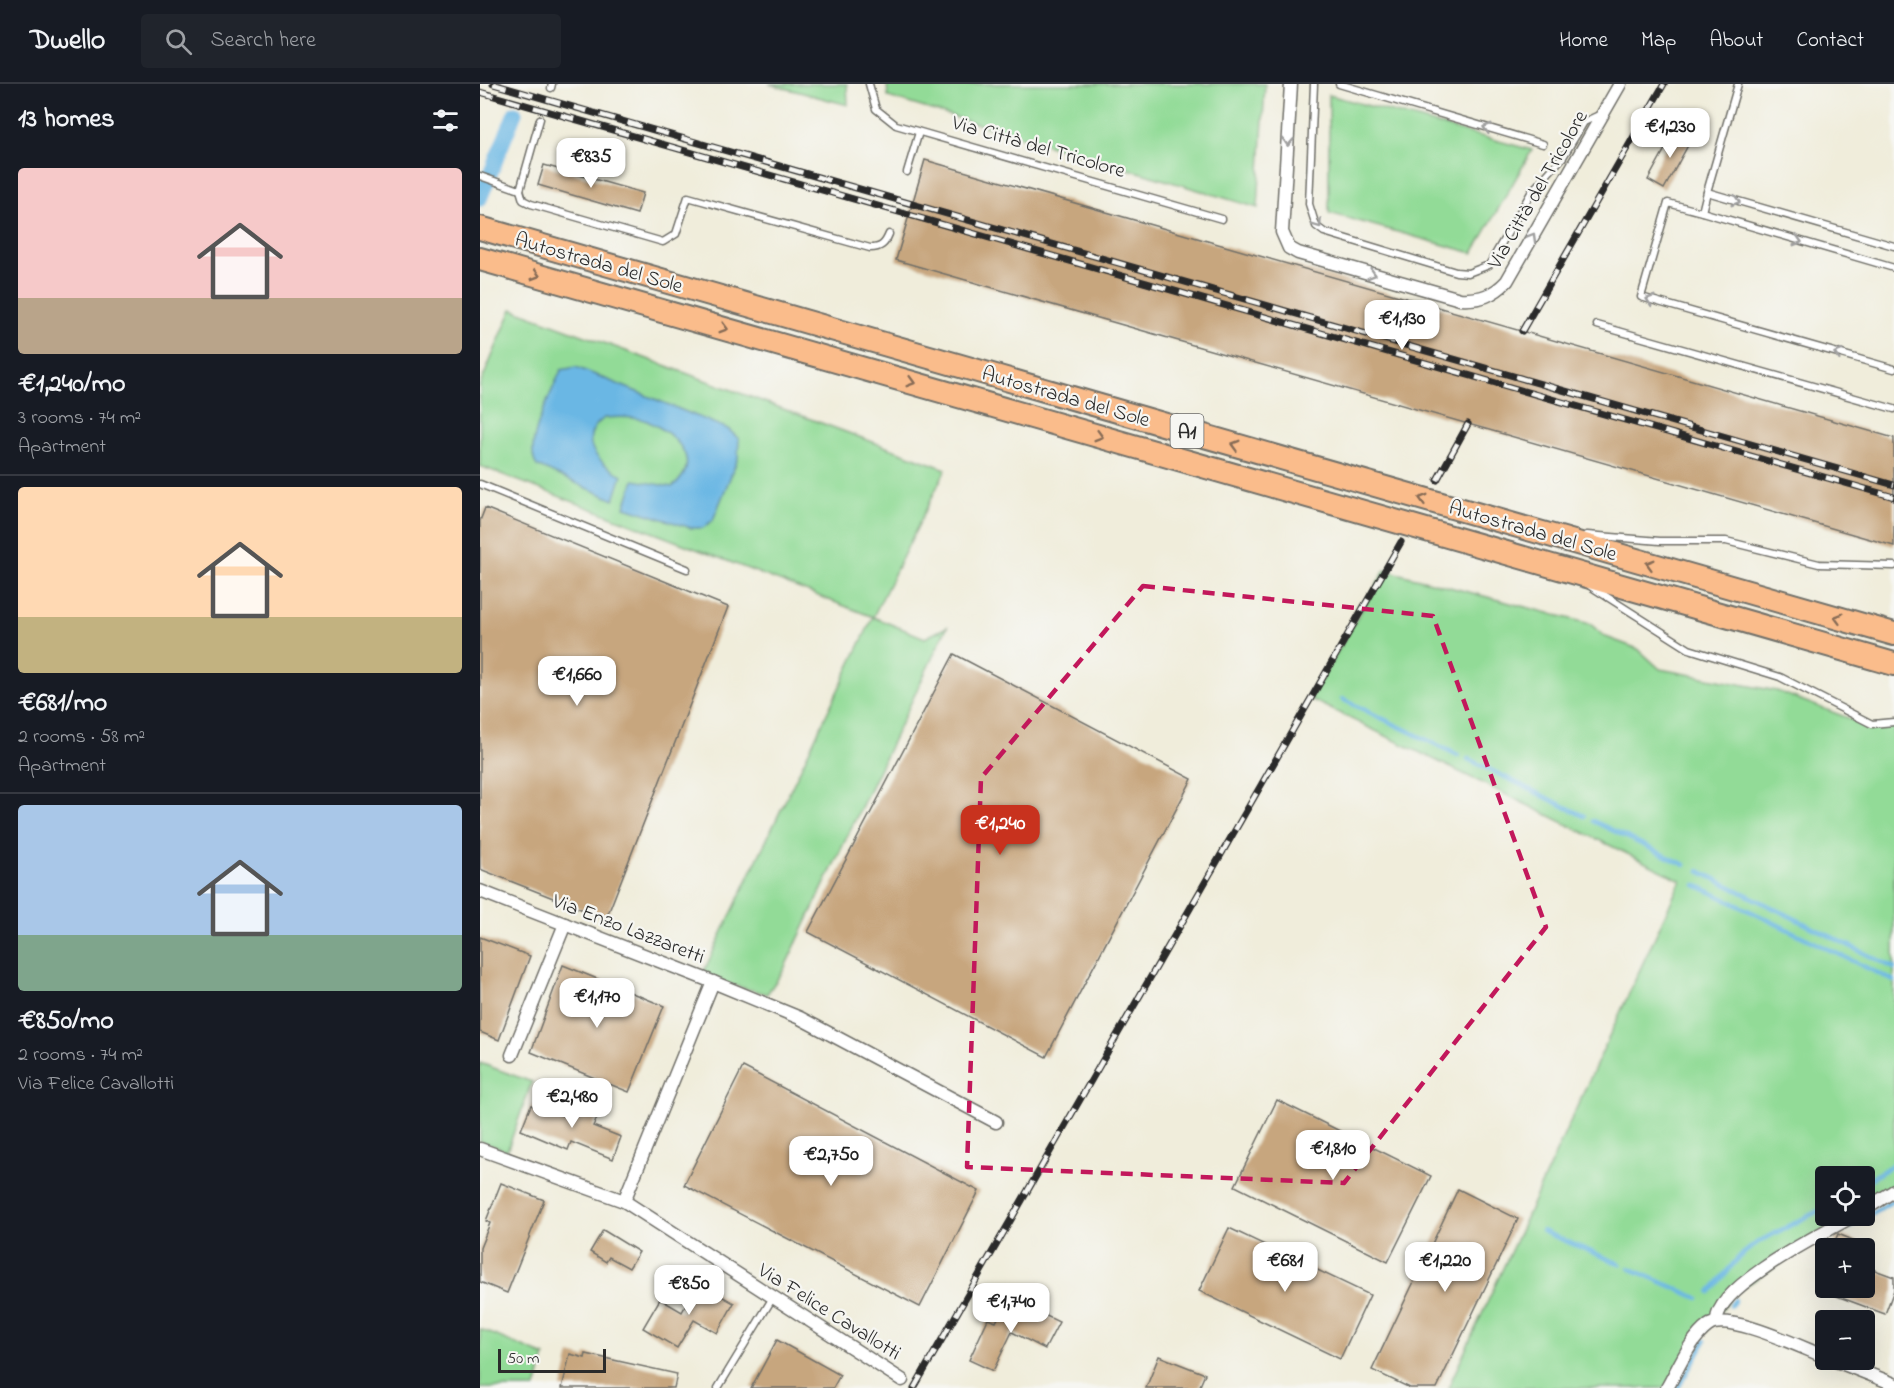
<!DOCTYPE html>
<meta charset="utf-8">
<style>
:root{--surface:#171b24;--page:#20242c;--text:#f1f3f6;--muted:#9ea1a6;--line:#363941;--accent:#c8321e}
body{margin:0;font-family:"Indie Flower",sans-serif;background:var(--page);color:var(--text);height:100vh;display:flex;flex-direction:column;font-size:22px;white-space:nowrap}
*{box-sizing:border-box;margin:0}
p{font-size:20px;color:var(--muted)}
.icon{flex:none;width:33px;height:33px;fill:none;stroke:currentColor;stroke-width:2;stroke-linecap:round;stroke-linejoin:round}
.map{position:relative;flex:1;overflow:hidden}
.sheet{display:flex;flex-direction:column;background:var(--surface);width:480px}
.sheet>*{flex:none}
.buttons{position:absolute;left:1335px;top:1082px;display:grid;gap:12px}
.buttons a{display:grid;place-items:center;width:60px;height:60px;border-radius:6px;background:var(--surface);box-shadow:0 6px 24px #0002;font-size:30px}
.scale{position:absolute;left:18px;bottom:15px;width:108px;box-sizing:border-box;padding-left:6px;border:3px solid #2b2b2b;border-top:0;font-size:16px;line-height:21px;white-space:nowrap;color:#2b2b2b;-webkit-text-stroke:4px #f6f6f2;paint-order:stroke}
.price{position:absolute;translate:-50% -51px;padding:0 14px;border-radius:12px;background:#fff;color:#222;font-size:20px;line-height:39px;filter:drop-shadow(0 2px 3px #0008)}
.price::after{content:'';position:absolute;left:50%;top:36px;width:18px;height:14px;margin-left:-9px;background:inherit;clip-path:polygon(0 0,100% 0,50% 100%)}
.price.current{background:var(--accent);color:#fff}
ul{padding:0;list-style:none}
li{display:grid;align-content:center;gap:12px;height:318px;padding:0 18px}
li+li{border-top:2px solid var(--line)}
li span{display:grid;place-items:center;height:186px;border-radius:6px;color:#555}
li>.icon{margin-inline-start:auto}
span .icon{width:108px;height:108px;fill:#fffc;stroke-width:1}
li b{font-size:26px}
h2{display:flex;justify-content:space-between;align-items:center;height:72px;padding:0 18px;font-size:26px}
header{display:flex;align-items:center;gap:36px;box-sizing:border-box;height:84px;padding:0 30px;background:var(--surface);border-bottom:2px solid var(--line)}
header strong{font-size:28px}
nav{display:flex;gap:33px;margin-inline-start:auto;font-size:21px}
.search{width:420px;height:54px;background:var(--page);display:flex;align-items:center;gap:15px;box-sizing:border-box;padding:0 21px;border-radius:6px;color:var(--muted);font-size:22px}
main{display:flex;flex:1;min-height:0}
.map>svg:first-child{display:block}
.green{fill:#92db97;stroke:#5e8361;stroke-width:1.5}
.water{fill:#6bb7e4;stroke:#4b7188;stroke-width:1.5}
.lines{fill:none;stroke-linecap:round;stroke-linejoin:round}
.stream{stroke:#6bb7e4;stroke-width:4.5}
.canal{stroke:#6bb7e4;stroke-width:15}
.building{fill:#c7a67e}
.lane-casing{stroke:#706f69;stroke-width:9}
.street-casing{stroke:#706f69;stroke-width:15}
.highway-casing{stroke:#706f69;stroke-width:26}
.lane{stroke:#fff;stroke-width:6}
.street{stroke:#fff;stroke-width:12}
.highway{stroke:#fabc8b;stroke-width:22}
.rail-casing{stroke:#2b2b2b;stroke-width:7}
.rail{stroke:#f6f6f2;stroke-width:4.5;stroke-dasharray:14;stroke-linecap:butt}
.oneway{stroke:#a0a0a0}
.oneway2{stroke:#886c56}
.marked{fill:none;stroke:#c2185b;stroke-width:4.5;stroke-dasharray:12 8;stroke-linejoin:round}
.labels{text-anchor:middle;stroke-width:4.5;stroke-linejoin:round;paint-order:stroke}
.shield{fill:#f6f6f2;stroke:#686867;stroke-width:1.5}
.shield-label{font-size:20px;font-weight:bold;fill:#2b2b2b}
.street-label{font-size:21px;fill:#2b2b2b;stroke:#f6f6f2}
</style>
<header>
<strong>Dwello</strong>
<div class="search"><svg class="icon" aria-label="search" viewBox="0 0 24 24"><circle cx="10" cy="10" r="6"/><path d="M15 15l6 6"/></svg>Search here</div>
<nav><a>Home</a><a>Map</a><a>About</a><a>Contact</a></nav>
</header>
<main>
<section class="sheet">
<h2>13 homes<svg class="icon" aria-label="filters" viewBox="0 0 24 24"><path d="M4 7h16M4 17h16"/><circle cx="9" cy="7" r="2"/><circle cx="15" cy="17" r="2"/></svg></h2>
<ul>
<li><span style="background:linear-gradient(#f6c9c9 70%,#b9a48a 0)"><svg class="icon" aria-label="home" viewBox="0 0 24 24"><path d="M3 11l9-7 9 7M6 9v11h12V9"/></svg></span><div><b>€1,240/mo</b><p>3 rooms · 74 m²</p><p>Apartment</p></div></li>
<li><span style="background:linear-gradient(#ffd9b3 70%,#c2b280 0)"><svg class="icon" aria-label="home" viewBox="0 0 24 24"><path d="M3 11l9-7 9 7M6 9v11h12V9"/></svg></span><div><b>€681/mo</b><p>2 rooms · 58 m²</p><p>Apartment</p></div></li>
<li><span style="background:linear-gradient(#a9c7e8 70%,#7fa58c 0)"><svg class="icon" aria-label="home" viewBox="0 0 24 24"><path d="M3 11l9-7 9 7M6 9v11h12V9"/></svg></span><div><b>€850/mo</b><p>2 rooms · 74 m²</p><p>Via Felice Cavallotti</p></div></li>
</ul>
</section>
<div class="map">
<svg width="1414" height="1304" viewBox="0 0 1414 1304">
<rect width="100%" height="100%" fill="#f6f6f2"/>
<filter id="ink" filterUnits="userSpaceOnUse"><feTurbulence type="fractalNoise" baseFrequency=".0167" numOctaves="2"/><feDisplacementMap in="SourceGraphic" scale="12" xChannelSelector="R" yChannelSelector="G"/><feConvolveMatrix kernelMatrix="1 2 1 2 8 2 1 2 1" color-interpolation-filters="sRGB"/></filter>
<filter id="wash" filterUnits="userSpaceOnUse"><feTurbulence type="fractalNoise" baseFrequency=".008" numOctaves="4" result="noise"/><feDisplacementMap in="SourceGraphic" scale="24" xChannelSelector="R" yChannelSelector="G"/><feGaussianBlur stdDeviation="1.35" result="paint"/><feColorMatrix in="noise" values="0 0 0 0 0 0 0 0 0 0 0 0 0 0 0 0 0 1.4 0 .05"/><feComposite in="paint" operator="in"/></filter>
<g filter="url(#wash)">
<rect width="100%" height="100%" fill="#f0eddb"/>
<!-- green -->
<g class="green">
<path d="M289,0H367L368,21Z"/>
<path d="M407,0H785L778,124L408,13Z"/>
<path d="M849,11L1052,66L993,169L849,129Z"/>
<path d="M32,225L466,385L393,533L445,554L467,543L303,887L287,910L221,893L393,533L0,382V301Z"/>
<path d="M905,486L1110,540L1126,553L1158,565L1180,585L1297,607L1392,643L1414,640V1107L1385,1126L1384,1092H1346V1131H1375L1253,1210L1187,1304H968L1201,796L830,615Z"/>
<path d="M0,979L52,998L27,1067L0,1057Z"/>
<path d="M0,1245L65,1272L56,1304H0Z"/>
</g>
<!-- water -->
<path class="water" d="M96,283L248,345L259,355L258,374L233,436L223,444H211L145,423L154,396L192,403C225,378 195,349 167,337C154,332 137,333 124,334C95,356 118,379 142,391L134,416L57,382C42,361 72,309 81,286Z"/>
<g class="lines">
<!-- stream -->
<g class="stream">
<path d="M862,615L978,671"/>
<path d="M988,675L1104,732"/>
<path d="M1113,737L1205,781"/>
<path d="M1219,787L1414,884"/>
<path d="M1216,801L1414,897"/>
<path d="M1384,1099L1414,1080"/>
<path d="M1370,1143L1414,1116"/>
<path d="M1062,1147L1140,1180"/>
<path d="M1149,1184L1218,1214"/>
<path d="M1230,1208L1259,1173L1278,1158L1346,1123"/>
<path d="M1251,1221L1255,1216"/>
<path d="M1198,1304L1225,1257"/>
</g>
<!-- canal -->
<path class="canal" d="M0,115L35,29"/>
</g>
<g id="blocks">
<!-- building -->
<g class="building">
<path d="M1196,45L1212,54L1184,105L1168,96Z"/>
<path d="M445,76L1414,354V462L416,176Z"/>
<path d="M64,81L163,109L157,130L58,101Z"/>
<path d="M5,424L248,523L126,835L0,785V437Z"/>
<path d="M474,570L712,695L566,973L328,848Z"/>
<path d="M0,853L50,872L19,956L0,948Z"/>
<path d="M83,881L184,922L149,1008L51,968Z"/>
<path d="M263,983L499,1107L440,1223L204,1101Z"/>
<path d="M98,1016L121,1025L113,1042L141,1053L133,1075L91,1058L88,1066L41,1046L51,1021L91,1034Z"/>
<path d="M797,1016L951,1092L908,1178L755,1102Z"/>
<path d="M21,1099L64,1116L27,1209L0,1198V1164L10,1139L6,1137Z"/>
<path d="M978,1105L1038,1135L957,1304H930L892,1286Z"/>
<path d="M749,1144L890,1211L860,1275L719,1207Z"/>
<path d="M123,1146L159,1168L149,1184L129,1173L126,1178L110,1168Z"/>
<path d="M1358,1150L1393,1164H1352Z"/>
<path d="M1384,1182L1414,1193V1206L1405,1230L1335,1204L1384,1203Z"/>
<path d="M218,1199L254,1219L237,1249L214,1236L197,1264L163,1244L180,1215L202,1228Z"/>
<path d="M526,1218L550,1230L552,1225L579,1238L565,1265L532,1248L513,1287L489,1276L508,1235L516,1238Z"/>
<path d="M297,1256L360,1291L353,1304H271Z"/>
<path d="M90,1270L105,1274L106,1270L197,1290L194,1304H82Z"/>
<path d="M679,1272L725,1290L719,1304H666Z"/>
</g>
</g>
</g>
<g filter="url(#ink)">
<use href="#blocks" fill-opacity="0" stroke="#706f69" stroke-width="1.5"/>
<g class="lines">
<defs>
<g id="lane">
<path d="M389,0L396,25L416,41L742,135"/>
<path d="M834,0L829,120L836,142L844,148L976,188L988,189L1009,181L1052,107L1083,73L1104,38L1119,31"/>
<path d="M859,0L1063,60"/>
<path d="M1258,0L1227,108L1414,162"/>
<path d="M71,4L72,0"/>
<path d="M60,35L40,106L43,116L51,120L183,158L196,150L208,113L390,164C401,164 405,160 409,150"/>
<path d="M427,88L439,48"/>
<path d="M0,92L40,106"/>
<path d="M1227,108L1222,128L1188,119L1161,213L1414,285"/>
<path d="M1222,128L1414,184"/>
<path d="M1117,241L1414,325"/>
<path d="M0,400L207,485"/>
<path d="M1107,451L1180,457H1246L1339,480L1414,482"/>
<path d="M1110,502L1209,565L1300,593L1392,640L1414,638"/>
<path d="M238,1304L292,1215"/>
</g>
<g id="street">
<path d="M811,0L802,148L809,164L818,169L980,215C1000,216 1013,212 1027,197L1140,0"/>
<path d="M0,807L233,898L144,1117"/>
<path d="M233,898L320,934L516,1038"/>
<path d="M32,971L85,840"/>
<path d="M0,1065L144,1117L422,1296"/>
<path d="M1384,1126L1414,1107"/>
<path d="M1237,1237C1235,1202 1347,1147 1375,1131"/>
<path d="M1351,1275L1414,1300"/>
<path d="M1187,1304C1198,1285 1210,1255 1228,1242C1247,1227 1322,1264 1346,1273"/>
</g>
<g id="highway">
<path d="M0,144L1414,550"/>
<path d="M0,175L1414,580"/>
</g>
</defs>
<!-- lane casing -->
<use href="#lane" class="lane-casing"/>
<!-- street casing -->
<use href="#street" class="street-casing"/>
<!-- highway casing -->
<use href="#highway" class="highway-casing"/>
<!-- lane -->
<use href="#lane" class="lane"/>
<!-- street -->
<use href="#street" class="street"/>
<!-- highway -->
<use href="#highway" class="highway"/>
<defs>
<g id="rail">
<path d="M13,0L1414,401"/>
<path d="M0,8L1414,413"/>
<path d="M1042,247L1184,0"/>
<path d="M957,396L988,340"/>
<path d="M434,1304L921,458"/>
</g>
</defs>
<!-- rail casing -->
<use href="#rail" class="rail-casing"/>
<!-- rail -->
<use href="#rail" class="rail"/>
</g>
<!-- one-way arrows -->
<defs><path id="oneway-chevron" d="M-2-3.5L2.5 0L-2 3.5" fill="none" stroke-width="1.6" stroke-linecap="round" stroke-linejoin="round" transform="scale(1.5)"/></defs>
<g class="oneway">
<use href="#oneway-chevron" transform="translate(1007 44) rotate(-164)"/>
<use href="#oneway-chevron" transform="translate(808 58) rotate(93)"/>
<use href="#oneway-chevron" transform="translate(1256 117) rotate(16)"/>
<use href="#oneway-chevron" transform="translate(838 140) rotate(54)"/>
<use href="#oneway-chevron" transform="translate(1052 153) rotate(-60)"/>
<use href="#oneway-chevron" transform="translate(1318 157) rotate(16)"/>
<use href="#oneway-chevron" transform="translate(892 190) rotate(16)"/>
<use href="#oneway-chevron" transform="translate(1170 216) rotate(-163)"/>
<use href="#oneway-chevron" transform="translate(1358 270) rotate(-164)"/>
</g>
<g class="oneway2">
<use href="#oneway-chevron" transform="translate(56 191) rotate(16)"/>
<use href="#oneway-chevron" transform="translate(244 244) rotate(16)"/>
<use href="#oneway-chevron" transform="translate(431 298) rotate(16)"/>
<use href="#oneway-chevron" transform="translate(619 352) rotate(16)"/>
<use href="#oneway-chevron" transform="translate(755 361) rotate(-164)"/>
<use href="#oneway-chevron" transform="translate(943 415) rotate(-164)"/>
<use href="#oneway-chevron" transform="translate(1170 480) rotate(-164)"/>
<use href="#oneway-chevron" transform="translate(1358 534) rotate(-164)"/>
</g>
</g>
<!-- marked area -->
<path class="marked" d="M663,502L953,532L1066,843L864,1099L487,1083L501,694Z"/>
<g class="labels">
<!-- shield labels -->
<rect class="shield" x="690.5" y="330" width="33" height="34" rx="4.5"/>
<g class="shield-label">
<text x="707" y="354">A1</text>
</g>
<!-- street labels -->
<g class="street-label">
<text transform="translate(559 62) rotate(16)" y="7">Via Città del Tricolore</text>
<text transform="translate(1057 105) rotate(-60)" y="7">Via Città del Tricolore</text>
<text transform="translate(119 178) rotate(16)" y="7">Autostrada del Sole</text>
<text transform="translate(586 312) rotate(16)" y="7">Autostrada del Sole</text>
<text transform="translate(1053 446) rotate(16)" y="7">Autostrada del Sole</text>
<text transform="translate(149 844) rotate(21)" y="7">Via Enzo Lazzaretti</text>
<text transform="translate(350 1227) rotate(32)" y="7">Via Felice Cavallotti</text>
</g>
</g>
</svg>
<div class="buttons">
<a><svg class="icon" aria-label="locate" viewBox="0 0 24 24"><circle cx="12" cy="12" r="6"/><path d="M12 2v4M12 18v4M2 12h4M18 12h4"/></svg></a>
<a>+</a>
<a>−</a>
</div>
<div class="scale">50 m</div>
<b class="price" style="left:1190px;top:75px">€1,230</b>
<b class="price" style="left:111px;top:105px">€835</b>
<b class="price" style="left:922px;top:267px">€1,130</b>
<b class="price" style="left:97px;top:623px">€1,660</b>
<b class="price current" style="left:520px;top:772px">€1,240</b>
<b class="price" style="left:117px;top:945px">€1,170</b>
<b class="price" style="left:92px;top:1045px">€2,480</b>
<b class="price" style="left:853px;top:1097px">€1,810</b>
<b class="price" style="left:351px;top:1103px">€2,750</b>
<b class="price" style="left:805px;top:1209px">€681</b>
<b class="price" style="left:965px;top:1209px">€1,220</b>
<b class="price" style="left:209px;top:1232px">€850</b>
<b class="price" style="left:531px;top:1250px">€1,740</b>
</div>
</main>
